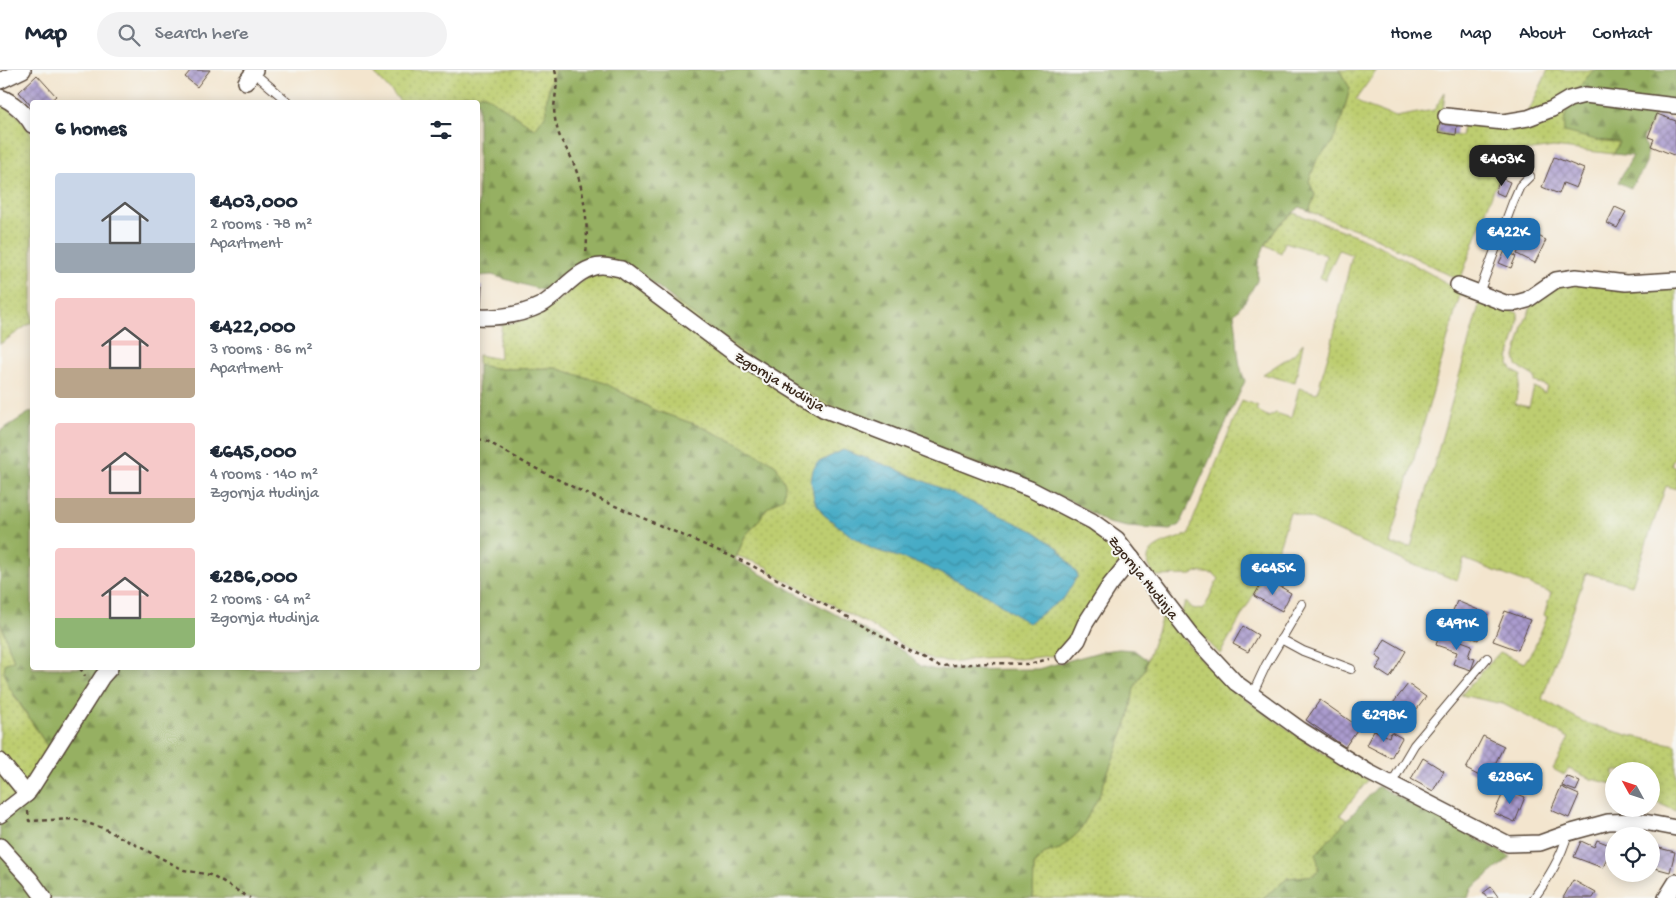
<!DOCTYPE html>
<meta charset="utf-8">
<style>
:root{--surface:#fff;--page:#f2f2f3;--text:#1f2937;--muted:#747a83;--line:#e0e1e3;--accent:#1f6fb2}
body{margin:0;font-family:"Gochi Hand",sans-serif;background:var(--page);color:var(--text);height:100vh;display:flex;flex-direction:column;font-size:19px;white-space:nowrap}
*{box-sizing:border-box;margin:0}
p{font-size:16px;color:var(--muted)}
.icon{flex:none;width:28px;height:28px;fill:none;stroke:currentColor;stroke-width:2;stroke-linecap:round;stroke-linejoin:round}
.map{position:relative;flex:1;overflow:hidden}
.side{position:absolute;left:30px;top:30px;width:450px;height:570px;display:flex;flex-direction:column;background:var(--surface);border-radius:5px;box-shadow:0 2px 12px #0003}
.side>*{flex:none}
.needle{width:32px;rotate:310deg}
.tools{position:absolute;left:1605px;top:692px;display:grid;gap:10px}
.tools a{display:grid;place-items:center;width:55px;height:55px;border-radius:50%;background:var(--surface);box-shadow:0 2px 12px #0003;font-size:25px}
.price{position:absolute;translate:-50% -42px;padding:0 11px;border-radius:10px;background:var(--accent);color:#fff;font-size:16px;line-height:32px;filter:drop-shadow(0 1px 2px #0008)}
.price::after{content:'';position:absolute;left:50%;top:30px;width:15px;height:11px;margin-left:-8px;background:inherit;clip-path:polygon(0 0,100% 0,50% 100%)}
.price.active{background:#222;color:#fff}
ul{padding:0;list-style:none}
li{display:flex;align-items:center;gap:15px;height:125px;padding:0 25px}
li span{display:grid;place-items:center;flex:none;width:140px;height:100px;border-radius:5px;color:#555}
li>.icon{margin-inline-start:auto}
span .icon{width:60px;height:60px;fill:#fffc;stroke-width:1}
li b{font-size:21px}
h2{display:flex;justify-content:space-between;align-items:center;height:60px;padding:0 25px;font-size:21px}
header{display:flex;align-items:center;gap:30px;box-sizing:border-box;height:70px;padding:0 25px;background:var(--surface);border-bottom:1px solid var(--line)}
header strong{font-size:24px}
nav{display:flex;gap:28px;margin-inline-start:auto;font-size:18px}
.search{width:350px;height:45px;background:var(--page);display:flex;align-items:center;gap:12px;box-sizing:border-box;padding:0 18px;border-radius:28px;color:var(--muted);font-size:19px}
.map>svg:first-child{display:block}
.grass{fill:url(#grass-dots);stroke:#7c7c47;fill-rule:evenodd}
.forest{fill:url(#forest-firs);stroke:#686d40}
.water{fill:url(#water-waves);stroke:#406b72}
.building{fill:url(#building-cross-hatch)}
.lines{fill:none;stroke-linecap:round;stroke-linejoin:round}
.lane-casing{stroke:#574638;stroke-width:10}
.street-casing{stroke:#574638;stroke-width:18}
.path{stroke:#574638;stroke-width:2.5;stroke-dasharray:4 4;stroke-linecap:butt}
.lane{stroke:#fff;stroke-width:8}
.street{stroke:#fff;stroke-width:15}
.labels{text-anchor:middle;stroke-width:4;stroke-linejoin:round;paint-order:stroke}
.street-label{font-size:15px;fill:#3b2a1e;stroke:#f6f6f2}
</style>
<header>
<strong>Map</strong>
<div class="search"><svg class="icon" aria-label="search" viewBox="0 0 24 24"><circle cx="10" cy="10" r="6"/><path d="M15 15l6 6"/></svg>Search here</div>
<nav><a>Home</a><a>Map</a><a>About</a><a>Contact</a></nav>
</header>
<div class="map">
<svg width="1676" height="828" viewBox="0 0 1676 828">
<defs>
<pattern id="grass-dots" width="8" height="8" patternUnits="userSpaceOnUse" patternTransform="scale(1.25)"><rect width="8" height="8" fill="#bdcd70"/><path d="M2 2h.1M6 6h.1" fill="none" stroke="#a3b061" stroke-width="1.8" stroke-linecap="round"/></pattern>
<pattern id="forest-firs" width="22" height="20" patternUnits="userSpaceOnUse" patternTransform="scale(1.25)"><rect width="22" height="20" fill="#96b062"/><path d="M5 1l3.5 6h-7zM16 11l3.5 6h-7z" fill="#7c8f50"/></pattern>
<pattern id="water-waves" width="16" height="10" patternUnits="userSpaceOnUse" patternTransform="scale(1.25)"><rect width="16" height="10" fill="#46acc6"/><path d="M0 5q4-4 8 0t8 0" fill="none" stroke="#3c8ca0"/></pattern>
<pattern id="building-cross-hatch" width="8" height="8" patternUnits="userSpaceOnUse" patternTransform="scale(1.25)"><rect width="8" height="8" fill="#aa9bce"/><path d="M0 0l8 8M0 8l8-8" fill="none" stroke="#8c7fa7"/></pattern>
</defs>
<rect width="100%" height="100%" fill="#f6f6f2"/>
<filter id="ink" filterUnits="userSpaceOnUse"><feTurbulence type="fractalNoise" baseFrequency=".02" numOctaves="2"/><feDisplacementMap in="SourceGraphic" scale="10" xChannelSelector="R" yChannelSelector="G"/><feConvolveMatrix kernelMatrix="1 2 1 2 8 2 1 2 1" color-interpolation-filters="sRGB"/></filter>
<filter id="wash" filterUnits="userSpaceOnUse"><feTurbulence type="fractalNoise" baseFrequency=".0096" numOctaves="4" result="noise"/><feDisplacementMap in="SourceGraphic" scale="20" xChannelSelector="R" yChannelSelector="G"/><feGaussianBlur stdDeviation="1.12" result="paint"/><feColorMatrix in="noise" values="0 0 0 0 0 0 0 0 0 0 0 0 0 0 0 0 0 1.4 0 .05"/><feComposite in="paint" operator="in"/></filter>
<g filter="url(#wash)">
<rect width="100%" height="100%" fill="#f3e5ce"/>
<!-- grass -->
<g class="grass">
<path d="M371,0H555L556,1L549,14L548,42L535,59L485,25H462L446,32H401Z"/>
<path d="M1339,0H1377L1356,29L1361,34L1396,47L1434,40L1445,22C1445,36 1439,48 1437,63L1461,66L1464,52L1488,54L1571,30L1596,70L1619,72L1614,84L1553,77L1512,83L1493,122L1462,205L1459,210L1364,162L1335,152L1309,141L1315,125L1309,111L1317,89L1331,75L1342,48L1350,18Z"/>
<path d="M1548,0H1594L1588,6L1577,23L1527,45Z"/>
<path d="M0,34L18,45L32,65V252L0,274Z"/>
<path d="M1294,143L1358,166L1386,179L1454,217L1518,243C1520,260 1509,277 1509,295L1513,301L1521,305L1515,334L1529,337L1534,317L1545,323L1547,316L1535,312V307L1517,296L1515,287L1524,253L1532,235L1544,222L1573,211L1676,214V382L1671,395L1676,397V419L1666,416L1632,515L1586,503L1542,629L1586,653L1631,666L1676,675V741L1651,730V701H1614V714L1591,709L1569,699L1564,705L1553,699L1569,668L1503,634L1461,625L1500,582L1524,593L1534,578L1547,547L1544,545L1551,523L1464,489L1457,510L1406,492L1311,449L1290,442L1271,502L1265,504L1220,584C1207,570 1193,558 1181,544L1185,533H1188L1192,538L1202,540C1210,531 1211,519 1219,509L1214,504L1196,502L1192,505L1155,506C1132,476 1171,472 1189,464L1193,450L1242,330L1258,336L1256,340L1269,347L1276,343L1291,348L1299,318L1317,323L1332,272L1352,185L1339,180L1325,210L1320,208L1326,185L1285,172L1281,183L1266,175L1278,156ZM1460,225L1480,232L1411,477L1390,474Z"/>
<path d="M607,202L622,204L1055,436L1112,473L1122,489L1072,568L1058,585L1019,589L1000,587L977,588L958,592L933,590L908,578L868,554L770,502L768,497L737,486L745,466L757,453L767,438L784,427L735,372L697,355L654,340L628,325L555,298L501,299L478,295V285L500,289L499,273L502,255C520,251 534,248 549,238C572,222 577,207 607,202ZM843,380L888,396L936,416L1018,547L991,527L918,493L872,479L850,465L823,444L814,429L817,393Z"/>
<path d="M1303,273L1295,313L1263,304L1294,284Z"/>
<path d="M1164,541L1186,572L1219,608L1257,638L1336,692L1368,710L1340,745L1347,750L1317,783L1319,799L1314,805L1288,808L1263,828H1033L1034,796L1045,783L1060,779L1079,762L1099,726L1129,647L1134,618L1145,599L1147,590Z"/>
<path d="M0,551L14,591L10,592L13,624L51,682L26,717L0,685Z"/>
<path d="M0,696L20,721L0,738Z"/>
</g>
<!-- forest -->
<g class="forest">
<path d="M555,0H1339L1350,18L1342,48L1331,75L1317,89L1309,111L1315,125L1309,141L1300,137L1278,156L1264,177L1258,193L1257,211L1245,231L1234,244C1239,268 1235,288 1245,311L1180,455L1170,460L1128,457L1108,453L1069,430L829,334C760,299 698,249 638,201L630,197L610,193L551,223L492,205L478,206V32H446L462,25H485L535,59L547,42C544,26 551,14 555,0Z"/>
<path d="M1594,0H1676V26L1659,36L1643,69C1652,92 1644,99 1630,118L1618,112L1633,86L1614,84L1619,72L1596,70L1564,62C1561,42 1580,13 1594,0Z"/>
<path d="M478,295L501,299L555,298L605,313L654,340L697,355L735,372L776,395L785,414L784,427L767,438L757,453L745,466L735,490L885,571L905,582L920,596L936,600L1038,599L1103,581L1119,579L1134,580L1147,590L1145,599L1134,618L1129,647L1099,726L1079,762L1060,779L1045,783L1034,796L1033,828H0V753L12,743L109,603L119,598H478Z"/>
<path d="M32,341V598H106L51,682L8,615L4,602L5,593L14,591L0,551V361Z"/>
<path d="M1378,716L1511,787L1471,819L1468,828H1263L1288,808L1314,805L1319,799L1316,784Z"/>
</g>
<!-- water -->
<path class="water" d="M843,380L888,396L936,416L1034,461L1058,478L1078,505L1064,528L1028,553L1018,547L991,527L918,493L872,479L850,465L823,444L814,429L811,411L813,400L817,393Z"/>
<g id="blocks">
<!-- building -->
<g class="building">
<path d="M191,0H210L197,17L185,7Z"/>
<path d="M37,5L56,26L49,32H32V37L19,22Z"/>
<path d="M1657,44L1676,51V86L1651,76L1654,69L1648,67Z"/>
<path d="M1440,52L1457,55L1456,65L1438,62Z"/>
<path d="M1554,87L1584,99L1576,118L1563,113L1559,124L1542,117Z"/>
<path d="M1501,108L1510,112L1504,126L1495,122Z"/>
<path d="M1615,137L1626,142L1617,158L1607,153Z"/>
<path d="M1528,161L1546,170L1535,193L1517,184Z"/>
<path d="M1505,181L1516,186L1511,198L1499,193Z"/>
<path d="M478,216H482L481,238H478Z"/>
<path d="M1262,512L1273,518L1276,514L1291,523L1282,541L1254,526Z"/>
<path d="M1457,531L1488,544L1478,570L1446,557Z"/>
<path d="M1505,541L1530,550L1518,580L1493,571Z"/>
<path d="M1243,556L1258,565L1248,582L1233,574Z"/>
<path d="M1440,563L1472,575L1468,587L1475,589L1471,600L1453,594L1457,582L1436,575Z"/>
<path d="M1385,569L1406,581L1390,608L1376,599L1382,590L1376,586Z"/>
<path d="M1408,614L1426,627L1408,651L1390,637Z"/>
<path d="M1320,630L1359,657L1345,677L1306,650Z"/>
<path d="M1374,660L1389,667L1391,662L1402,668L1391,688L1366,675Z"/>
<path d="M1483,666L1504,676L1487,710L1466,699Z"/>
<path d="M1423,688L1444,701L1433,721L1411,709Z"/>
<path d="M1566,706L1580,712L1576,721L1562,716Z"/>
<path d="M1561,717L1579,725L1569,748L1551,740Z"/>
<path d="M1505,719L1525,727L1515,752L1494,743Z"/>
<path d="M1597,770L1612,776L1603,798L1574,787L1581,771L1594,777Z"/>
<path d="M1651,776L1675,782L1670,802L1651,797Z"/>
<path d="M1573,810L1596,823L1593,828H1563Z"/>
<path d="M1491,817L1499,828H1487L1483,823Z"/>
</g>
</g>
</g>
<g filter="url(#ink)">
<use href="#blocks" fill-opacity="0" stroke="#574638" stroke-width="1"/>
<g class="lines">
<defs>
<g id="lane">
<path d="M253,2L288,32"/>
<path d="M1479,223L1513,132L1520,116L1530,106"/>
<path d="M1281,569L1303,581L1351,599"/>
<path d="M1252,625L1266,595L1302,534"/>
<path d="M1391,714L1414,675L1487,588"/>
<path d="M1534,828C1549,807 1561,788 1568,763"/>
</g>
<g id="street">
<path d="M0,11L23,0"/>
<path d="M246,12L255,0"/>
<path d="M0,27C12,31 26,44 32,55"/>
<path d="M1446,46L1504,52L1528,48L1552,39L1569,29L1585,25L1676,36"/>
<path d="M1458,215L1505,233H1516L1527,230L1556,210L1576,207L1626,213L1676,210"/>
<path d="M478,247C499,248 521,245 541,235C561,224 578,196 602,196C608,196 615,198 621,199L735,284L823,339L1030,419L1092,451L1117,469L1191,565L1236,613L1301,660L1368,702L1508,774L1540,773L1568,763L1608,752L1639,751L1676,758"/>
<path d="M1064,586L1078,570L1085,554L1110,515L1132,488"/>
<path d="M0,691L27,724"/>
<path d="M0,745L27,724L32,717L102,607L110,598"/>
<path d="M0,776L30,809L44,828"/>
<path d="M1666,828L1676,812"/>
</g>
</defs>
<!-- lane casing -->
<use href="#lane" class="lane-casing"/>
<!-- street casing -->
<use href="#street" class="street-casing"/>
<!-- path -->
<g class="path">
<path d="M555,0C558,12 556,19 555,30C553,40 555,52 558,61C561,73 569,81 573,92C584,118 589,156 586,184"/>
<path d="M478,369L487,371L525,393L583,422L749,494L938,596L990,593L1029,594L1049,589"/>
<path d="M80,598L85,606"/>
<path d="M28,741L29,751L74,749L103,758L184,800L210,805L250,828"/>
</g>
<!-- lane -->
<use href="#lane" class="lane"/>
<!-- street -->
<use href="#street" class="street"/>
</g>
</g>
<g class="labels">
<!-- street labels -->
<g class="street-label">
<text transform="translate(780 311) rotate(31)" y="5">Zgornja Hudinja</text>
<text transform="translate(1144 507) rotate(51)" y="5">Zgornja Hudinja</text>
</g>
</g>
</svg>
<div class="tools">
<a><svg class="needle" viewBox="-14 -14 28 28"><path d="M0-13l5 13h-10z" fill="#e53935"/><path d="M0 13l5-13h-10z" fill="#747a83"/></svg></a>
<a><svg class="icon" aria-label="locate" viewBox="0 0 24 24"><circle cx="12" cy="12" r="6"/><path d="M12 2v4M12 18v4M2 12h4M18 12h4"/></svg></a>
</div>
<b class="price active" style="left:1502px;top:117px">€403K</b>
<b class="price" style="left:1508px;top:190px">€422K</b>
<b class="price" style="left:1273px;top:526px">€645K</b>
<b class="price" style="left:1457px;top:581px">€491K</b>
<b class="price" style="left:1384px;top:673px">€298K</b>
<b class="price" style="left:1510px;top:735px">€286K</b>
<section class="side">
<h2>6 homes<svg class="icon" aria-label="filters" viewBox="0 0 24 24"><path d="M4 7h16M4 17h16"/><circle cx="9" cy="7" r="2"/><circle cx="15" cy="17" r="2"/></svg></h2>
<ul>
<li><span style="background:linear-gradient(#c9d6e8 70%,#9aa5b1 0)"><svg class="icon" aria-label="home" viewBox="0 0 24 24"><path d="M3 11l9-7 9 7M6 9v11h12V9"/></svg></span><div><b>€403,000</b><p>2 rooms · 78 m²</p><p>Apartment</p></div></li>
<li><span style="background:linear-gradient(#f6c9c9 70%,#b9a48a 0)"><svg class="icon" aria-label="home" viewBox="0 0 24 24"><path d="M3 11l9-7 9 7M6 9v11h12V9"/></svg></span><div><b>€422,000</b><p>3 rooms · 86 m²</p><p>Apartment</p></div></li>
<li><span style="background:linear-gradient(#f6c9c9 75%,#b9a48a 0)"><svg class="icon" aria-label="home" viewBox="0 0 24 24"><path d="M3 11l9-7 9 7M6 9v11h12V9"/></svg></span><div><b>€645,000</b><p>4 rooms · 140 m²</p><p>Zgornja Hudinja</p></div></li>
<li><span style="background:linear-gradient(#f6c9c9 70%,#8fb573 0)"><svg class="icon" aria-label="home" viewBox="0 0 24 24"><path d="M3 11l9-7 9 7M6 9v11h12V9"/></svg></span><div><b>€286,000</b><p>2 rooms · 64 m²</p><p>Zgornja Hudinja</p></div></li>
</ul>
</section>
</div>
